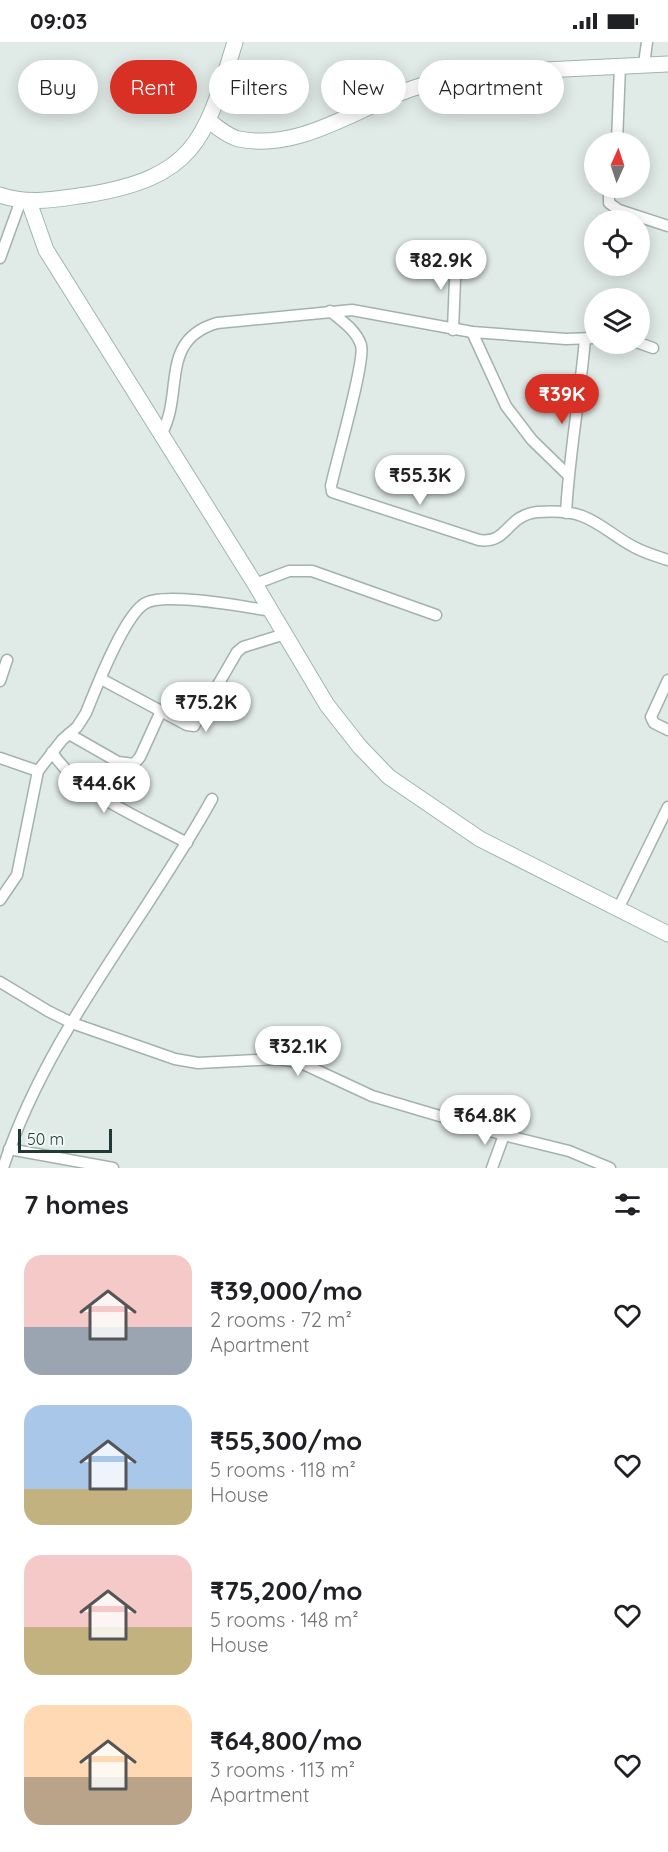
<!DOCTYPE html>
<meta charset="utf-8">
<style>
:root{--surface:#fff;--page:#f2f2f2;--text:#202124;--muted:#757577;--accent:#d93025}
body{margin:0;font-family:Quicksand,sans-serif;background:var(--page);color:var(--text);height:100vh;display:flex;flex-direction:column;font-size:22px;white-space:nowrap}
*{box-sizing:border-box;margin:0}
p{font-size:20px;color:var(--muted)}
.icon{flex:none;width:33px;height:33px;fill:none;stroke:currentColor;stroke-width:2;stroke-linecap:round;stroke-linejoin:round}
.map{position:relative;height:1126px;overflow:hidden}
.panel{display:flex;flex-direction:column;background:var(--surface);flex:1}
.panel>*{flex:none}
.hud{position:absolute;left:18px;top:18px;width:633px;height:54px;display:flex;gap:12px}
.needle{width:39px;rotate:3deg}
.tools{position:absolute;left:584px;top:90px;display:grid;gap:12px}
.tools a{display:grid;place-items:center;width:66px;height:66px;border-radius:50%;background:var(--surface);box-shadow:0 3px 15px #0003;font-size:30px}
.scale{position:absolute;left:18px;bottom:15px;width:94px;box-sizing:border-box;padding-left:6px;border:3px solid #223a35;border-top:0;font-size:16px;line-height:21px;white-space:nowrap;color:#223a35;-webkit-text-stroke:4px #f0f7f4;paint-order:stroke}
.price{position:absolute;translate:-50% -51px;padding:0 14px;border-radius:21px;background:#fff;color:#222;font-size:20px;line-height:39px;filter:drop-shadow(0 2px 3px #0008)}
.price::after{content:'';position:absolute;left:50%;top:36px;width:18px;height:14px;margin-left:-9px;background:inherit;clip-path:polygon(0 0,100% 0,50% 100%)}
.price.active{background:var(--accent);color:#fff}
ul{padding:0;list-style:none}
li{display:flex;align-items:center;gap:18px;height:150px;padding:0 24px}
li span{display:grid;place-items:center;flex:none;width:168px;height:120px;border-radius:18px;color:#555}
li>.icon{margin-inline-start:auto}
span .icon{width:72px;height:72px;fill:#fffc;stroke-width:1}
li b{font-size:26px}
h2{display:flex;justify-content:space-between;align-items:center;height:72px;padding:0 24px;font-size:26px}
.pill{padding:0 21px;border-radius:27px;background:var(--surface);box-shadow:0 3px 15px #0003;font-size:21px;line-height:54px}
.pill.active{background:var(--accent);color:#fff}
.status{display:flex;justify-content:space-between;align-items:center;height:42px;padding:0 30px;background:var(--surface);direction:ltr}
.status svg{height:16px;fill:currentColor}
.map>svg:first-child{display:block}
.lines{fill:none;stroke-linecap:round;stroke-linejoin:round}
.street-casing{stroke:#a3b2ad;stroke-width:13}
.secondary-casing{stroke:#a0b5af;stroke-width:17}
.street{stroke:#fff;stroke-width:10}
.secondary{stroke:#fff;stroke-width:15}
</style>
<div class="status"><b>09:03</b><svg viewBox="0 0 49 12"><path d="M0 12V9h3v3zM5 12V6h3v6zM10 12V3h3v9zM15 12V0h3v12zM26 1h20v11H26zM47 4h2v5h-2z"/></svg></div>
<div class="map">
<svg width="668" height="1126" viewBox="0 0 668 1126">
<rect width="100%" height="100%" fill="#e0eae6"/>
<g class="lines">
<defs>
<g id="street">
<path d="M644,22L647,0"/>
<path d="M617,100L620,24"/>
<path d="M609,146V161L619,168L668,184"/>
<path d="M0,216L21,158"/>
<path d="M330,269C342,279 356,288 361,303C366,318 336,420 331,444L332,450L479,498C509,502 505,474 537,470C551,469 569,469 582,474C601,481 616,496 634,505C645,511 656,514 668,518"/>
<path d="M453,288L456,212"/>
<path d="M472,290L506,364L532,398L568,433"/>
<path d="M639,301L653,306"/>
<path d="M162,391C184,350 159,298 217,281L352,268L472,290L566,297L594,296"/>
<path d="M566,471C569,413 580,355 585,297"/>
<path d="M255,542L289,529H312L436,573"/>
<path d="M101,637L187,683L194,684L237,610L243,605L285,592"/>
<path d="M668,638L651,675L654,681L668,688"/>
<path d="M0,639L7,618"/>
<path d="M69,692L118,720L134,722L140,715L161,669"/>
<path d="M52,710C77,751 145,778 187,801"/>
<path d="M0,716L38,729"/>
<path d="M0,858L17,833L38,729L62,698L77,685L86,671C96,646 123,576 144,562C163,549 246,565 271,569"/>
<path d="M619,865L668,765"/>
<path d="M0,940L48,969L72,981L175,1017L198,1021L277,1017L299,1020L372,1054L504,1093L569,1109L610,1126"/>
<path d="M9,1107L113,1126"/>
<path d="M3,1126C47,991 144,880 212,757"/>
<path d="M492,1126L504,1093"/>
</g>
<g id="secondary">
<path d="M208,79C218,85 228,95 239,97C298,109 355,68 408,48C433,39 457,34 483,31L668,22"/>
<path d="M0,153C29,163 57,157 86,153C196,135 205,98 235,0"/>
<path d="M29,160L46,208L255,542L327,663L360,705L389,735L480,797L668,892"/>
</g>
</defs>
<!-- street casing -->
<use href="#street" class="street-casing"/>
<!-- secondary casing -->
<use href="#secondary" class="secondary-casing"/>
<!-- street -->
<use href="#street" class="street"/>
<!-- secondary -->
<use href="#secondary" class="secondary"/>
</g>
</svg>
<div class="tools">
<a><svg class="needle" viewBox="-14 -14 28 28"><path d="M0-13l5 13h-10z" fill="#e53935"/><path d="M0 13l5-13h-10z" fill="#757577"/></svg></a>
<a><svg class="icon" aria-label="locate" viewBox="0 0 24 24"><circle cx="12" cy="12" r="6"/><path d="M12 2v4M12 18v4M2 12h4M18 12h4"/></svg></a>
<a><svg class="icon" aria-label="layers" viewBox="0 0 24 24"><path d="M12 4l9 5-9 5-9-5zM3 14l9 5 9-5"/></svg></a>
</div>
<div class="scale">50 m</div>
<b class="price" style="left:441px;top:249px">₹82.9K</b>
<b class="price active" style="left:562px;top:383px">₹39K</b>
<b class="price" style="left:420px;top:464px">₹55.3K</b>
<b class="price" style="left:206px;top:691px">₹75.2K</b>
<b class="price" style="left:104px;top:772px">₹44.6K</b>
<b class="price" style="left:298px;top:1035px">₹32.1K</b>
<b class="price" style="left:485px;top:1104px">₹64.8K</b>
<div class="hud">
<a class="pill">Buy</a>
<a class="pill active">Rent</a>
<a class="pill">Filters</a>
<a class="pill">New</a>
<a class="pill">Apartment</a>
</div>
</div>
<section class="panel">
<h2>7 homes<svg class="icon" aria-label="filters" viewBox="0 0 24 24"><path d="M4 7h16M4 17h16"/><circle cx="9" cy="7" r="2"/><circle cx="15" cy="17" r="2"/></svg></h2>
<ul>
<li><span style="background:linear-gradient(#f6c9c9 60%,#9aa5b1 0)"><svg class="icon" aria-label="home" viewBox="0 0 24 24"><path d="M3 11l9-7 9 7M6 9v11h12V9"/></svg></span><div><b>₹39,000/mo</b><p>2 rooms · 72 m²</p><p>Apartment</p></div><svg class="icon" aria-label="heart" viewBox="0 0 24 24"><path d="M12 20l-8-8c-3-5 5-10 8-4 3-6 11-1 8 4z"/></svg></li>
<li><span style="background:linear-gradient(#a9c7e8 70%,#c2b280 0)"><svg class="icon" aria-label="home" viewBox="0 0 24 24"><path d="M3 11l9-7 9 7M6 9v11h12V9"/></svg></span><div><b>₹55,300/mo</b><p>5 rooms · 118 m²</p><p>House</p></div><svg class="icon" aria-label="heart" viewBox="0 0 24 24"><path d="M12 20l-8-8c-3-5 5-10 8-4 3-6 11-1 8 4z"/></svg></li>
<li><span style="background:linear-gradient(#f6c9c9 60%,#c2b280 0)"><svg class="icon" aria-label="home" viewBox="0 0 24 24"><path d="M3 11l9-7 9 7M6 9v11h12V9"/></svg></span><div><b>₹75,200/mo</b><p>5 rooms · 148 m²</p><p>House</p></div><svg class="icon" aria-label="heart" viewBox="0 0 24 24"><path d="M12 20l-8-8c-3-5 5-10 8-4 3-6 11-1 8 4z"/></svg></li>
<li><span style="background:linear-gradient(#ffd9b3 60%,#b9a48a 0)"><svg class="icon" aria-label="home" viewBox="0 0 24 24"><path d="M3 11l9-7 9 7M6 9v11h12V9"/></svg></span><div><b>₹64,800/mo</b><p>3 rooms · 113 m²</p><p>Apartment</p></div><svg class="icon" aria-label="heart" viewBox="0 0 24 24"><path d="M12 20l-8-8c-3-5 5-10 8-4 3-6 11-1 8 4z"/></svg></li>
</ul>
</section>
